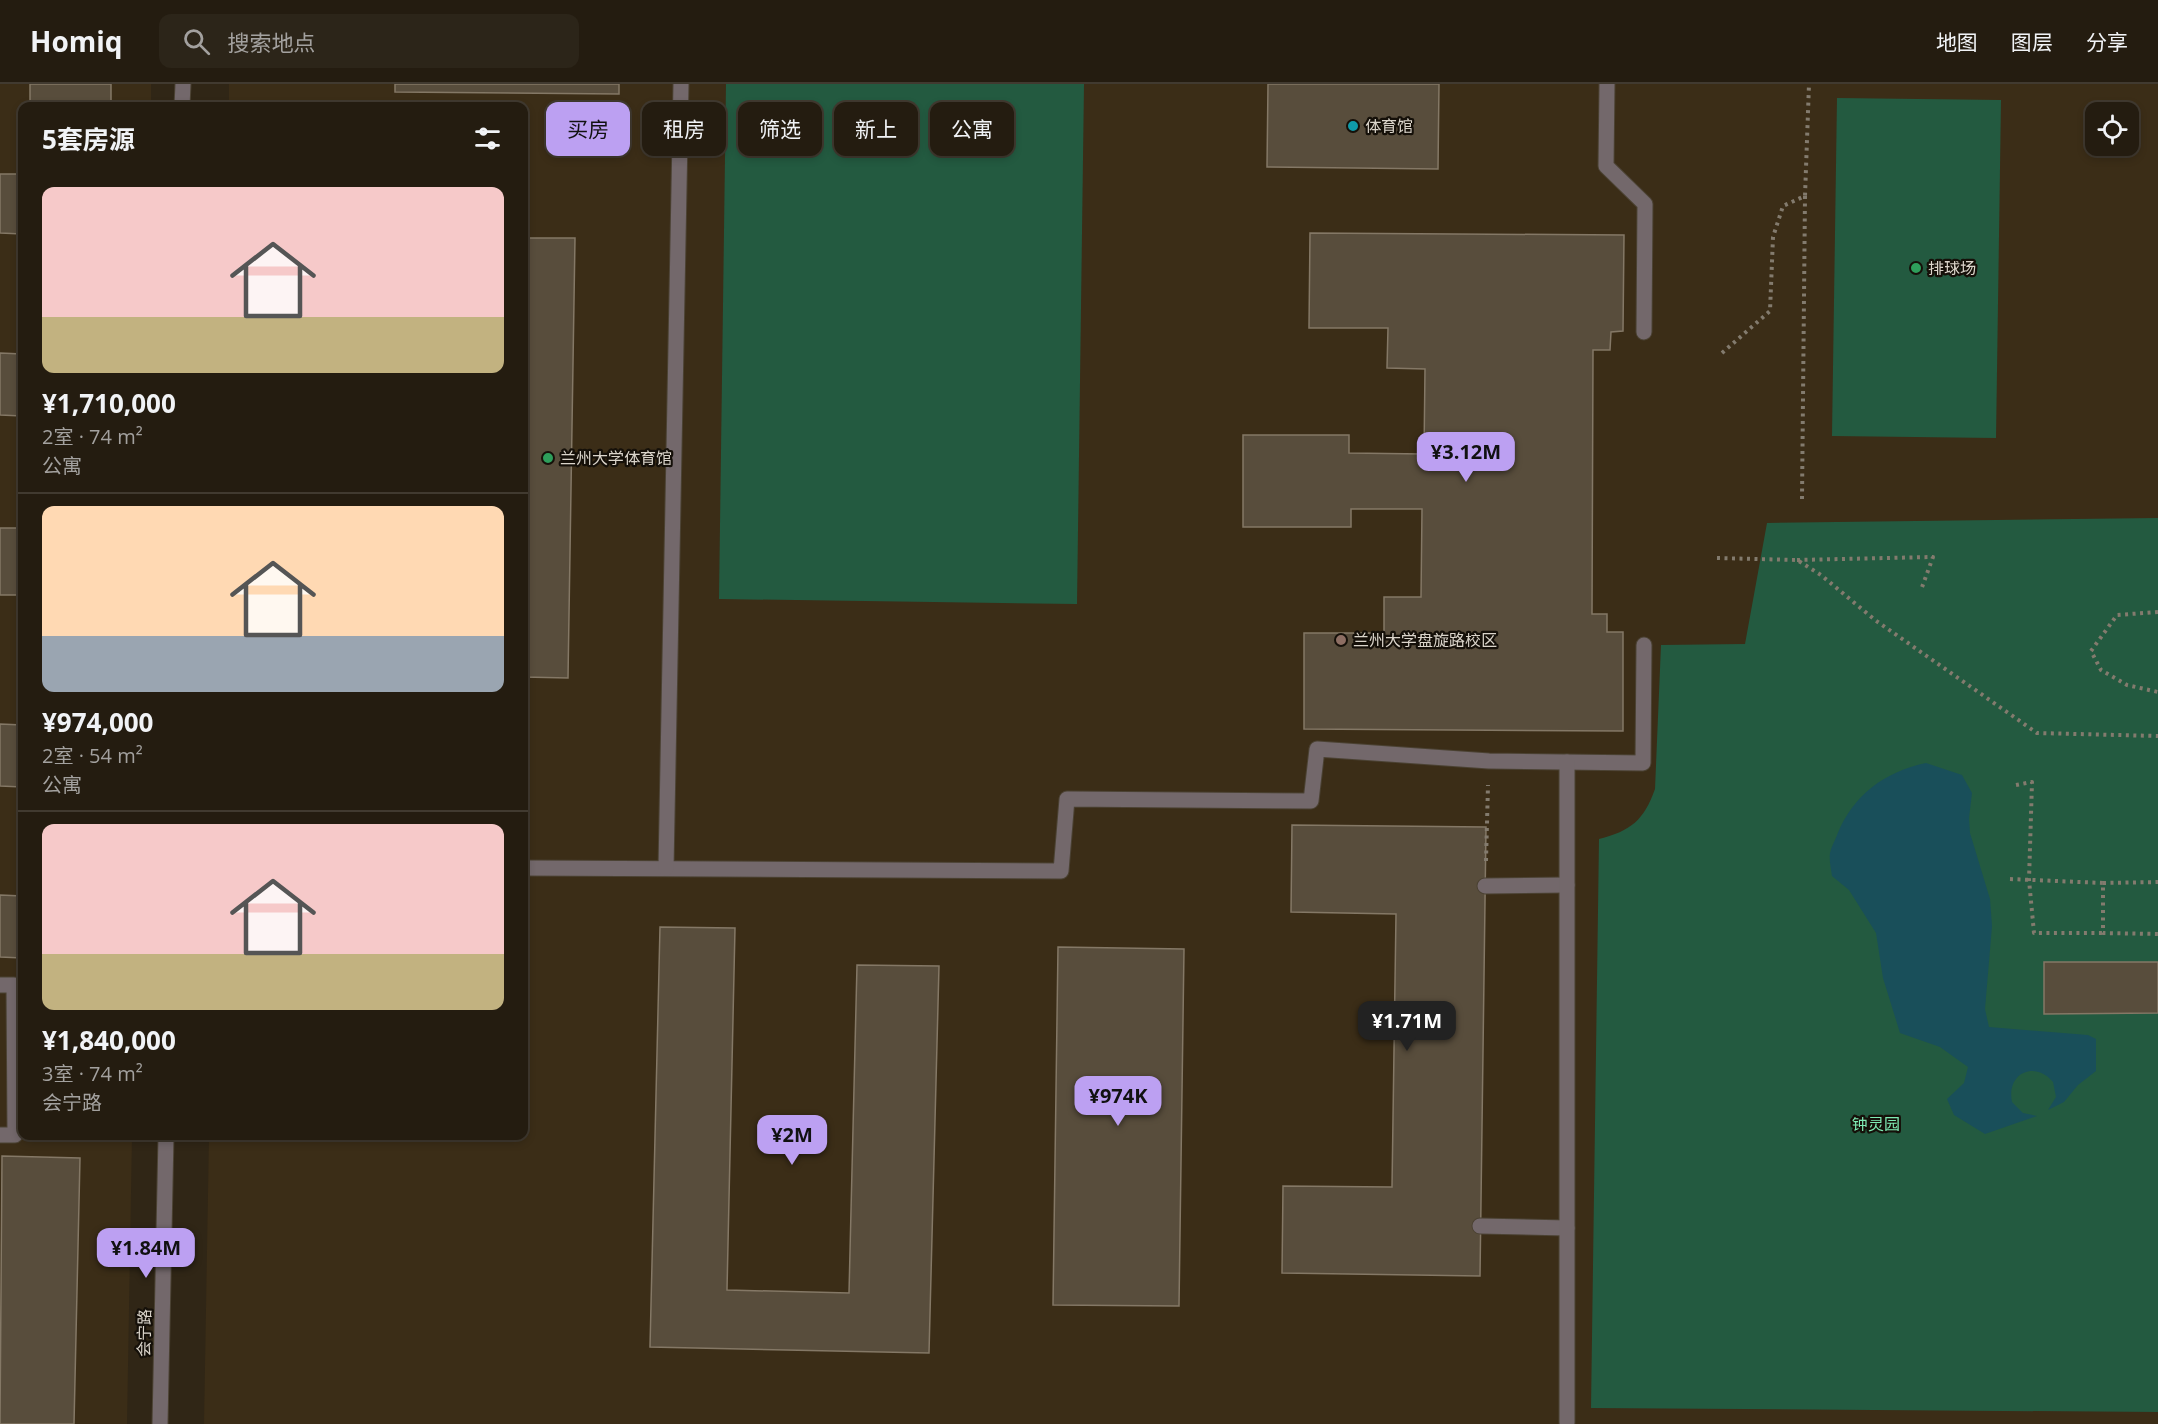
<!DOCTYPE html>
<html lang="zh">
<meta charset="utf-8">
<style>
:root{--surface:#241c10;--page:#2c2519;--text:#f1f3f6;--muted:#a3a19f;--line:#413a30;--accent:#bca0f2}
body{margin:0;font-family:"Open Sans","Noto Sans SC",sans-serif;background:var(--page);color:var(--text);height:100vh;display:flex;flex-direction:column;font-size:22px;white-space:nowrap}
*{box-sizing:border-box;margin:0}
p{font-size:20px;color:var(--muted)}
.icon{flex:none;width:33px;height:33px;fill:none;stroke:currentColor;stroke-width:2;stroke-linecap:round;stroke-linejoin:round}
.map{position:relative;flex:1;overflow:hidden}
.details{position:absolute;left:18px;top:18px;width:510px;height:1038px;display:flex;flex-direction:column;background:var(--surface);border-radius:12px;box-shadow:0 3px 9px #0003,0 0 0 2px var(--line)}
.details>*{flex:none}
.top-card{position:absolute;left:546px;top:18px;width:570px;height:54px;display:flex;gap:12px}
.controls{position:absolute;left:2085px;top:18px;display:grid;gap:12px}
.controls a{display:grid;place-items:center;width:54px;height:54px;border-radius:12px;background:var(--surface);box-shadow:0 3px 9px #0003,0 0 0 2px var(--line);font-size:30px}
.price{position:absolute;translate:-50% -51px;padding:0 14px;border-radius:12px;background:var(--accent);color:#111;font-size:20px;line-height:39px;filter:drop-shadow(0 2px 3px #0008)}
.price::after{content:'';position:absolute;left:50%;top:36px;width:18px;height:14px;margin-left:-9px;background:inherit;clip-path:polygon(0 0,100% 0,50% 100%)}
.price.active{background:#222;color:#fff}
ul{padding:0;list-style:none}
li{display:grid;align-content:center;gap:12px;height:318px;padding:0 24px}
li+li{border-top:2px solid var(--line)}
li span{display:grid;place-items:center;height:186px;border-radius:12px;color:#555}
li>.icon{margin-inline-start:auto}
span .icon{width:108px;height:108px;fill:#fffc;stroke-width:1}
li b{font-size:26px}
h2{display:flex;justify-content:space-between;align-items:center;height:72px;padding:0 24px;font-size:26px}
.chip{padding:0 21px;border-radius:12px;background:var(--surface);box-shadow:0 3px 9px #0003,0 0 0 2px var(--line);font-size:21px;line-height:54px}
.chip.active{background:var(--accent);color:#111}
header{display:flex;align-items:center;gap:36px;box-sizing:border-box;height:84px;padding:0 30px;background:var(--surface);border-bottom:2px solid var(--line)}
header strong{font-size:28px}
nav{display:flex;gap:33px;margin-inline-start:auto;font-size:21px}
.search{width:420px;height:54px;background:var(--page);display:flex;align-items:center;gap:15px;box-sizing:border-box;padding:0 21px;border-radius:12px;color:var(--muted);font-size:22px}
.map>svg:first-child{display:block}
.built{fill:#3b2d17;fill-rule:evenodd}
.green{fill:#235a40}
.water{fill:#194f5a}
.building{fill:#584d3c;stroke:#847866;stroke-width:1.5}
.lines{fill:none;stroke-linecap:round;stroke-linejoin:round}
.minor-casing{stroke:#4b4233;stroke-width:17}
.path{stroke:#837b6e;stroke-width:4;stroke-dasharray:3 4.5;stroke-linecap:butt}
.minor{stroke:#73686b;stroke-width:15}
.culture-dot{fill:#0f9aa8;stroke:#151009;stroke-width:2}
.leisure-dot{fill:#2e9e5b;stroke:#151009;stroke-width:2}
.education-dot{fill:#8d6e63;stroke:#151009;stroke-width:2}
.labels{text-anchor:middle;stroke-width:4.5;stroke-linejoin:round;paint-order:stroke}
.poi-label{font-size:16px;fill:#dbd5cb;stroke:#151009;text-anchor:start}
.park-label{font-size:16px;fill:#7fecb5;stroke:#151009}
.street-label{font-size:16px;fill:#dbd5cb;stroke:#151009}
</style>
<header>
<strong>Homiq</strong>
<div class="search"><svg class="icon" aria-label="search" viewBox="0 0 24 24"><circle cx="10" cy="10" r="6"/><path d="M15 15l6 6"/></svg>搜索地点</div>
<nav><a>地图</a><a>图层</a><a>分享</a></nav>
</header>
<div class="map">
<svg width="2158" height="1340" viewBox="0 0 2158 1340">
<rect width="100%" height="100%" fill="#302616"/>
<!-- built -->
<g class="built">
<path d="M0,0H151V22H22V1052H132L127,1340H0Z"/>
<path d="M229,0H2158V1340H204L209,1052H524V22H229ZM2096,28H2128V62H2096Z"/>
</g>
<!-- green -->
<g class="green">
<path d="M726,0H1084L1077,520L719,515Z"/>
<path d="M1837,14L2001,16L1996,354L1832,352Z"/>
<path d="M2158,434V1328L1591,1324L1599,755C1631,747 1644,736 1655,705L1661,561L1745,560L1767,439Z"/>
</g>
<!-- water -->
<path class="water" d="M1926,679L1962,691L1972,709L1969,734L1970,749L1990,815L1992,842L1985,925L1989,943L2088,951L2096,955V987L2078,1001L2064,1018L2048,1026L2056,1013L2053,998C2035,976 2006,989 2012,1018L2023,1029L2037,1032L1985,1050L1954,1031L1947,1015L1964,999L1968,983L1940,963L1900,949L1883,894L1876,849L1849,806L1832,792C1831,785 1829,776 1830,769C1831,763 1835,757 1837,751C1853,711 1884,688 1926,679Z"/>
<!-- building -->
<g class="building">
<rect x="30" y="0" width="81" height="22"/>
<path d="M395,0H619V10L395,8Z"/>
<path d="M1268,0H1439L1438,85L1267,83Z"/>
<path d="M0,90H22V150L0,149Z"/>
<path d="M1310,149L1624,151L1623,247L1611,248L1610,266H1593L1592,530H1607V548H1623V647L1304,645V549H1384V513H1421L1422,425H1351V443H1243V351H1349V369L1424,370L1425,285L1387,284L1388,244H1309Z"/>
<path d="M524,154H575L568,594L524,593Z"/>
<path d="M0,269L22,270V332L0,331Z"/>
<rect x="0" y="444" width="22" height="67"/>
<path d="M0,640L22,641V703L0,702Z"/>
<path d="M1292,741L1486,743L1480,1192L1282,1189L1283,1102L1392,1103L1396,830L1291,828Z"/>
<path d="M0,811L22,812V874L0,873Z"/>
<path d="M660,843L735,844L727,1206L849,1209L857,881L939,882L929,1269L650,1263Z"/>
<path d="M1058,863L1184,865L1179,1222L1053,1221Z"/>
<path d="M2044,878H2158V929L2044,930Z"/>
<path d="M2,1072L80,1074L74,1340H0Z"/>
</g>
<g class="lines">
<defs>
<g id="minor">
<path d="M1607,0L1606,82L1645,120L1644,248"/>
<path d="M182,22L183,0"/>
<path d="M524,784L1061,787L1067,715L1311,717L1317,665L1489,677L1643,679L1644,561"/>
<path d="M666,784L681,0"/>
<path d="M1485,802L1567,801"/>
<path d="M0,901H14L15,1051H0"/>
<path d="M1480,1142L1567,1144"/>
<path d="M1567,1338V678"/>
<path d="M160,1340L166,1052"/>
</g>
</defs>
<!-- minor casing -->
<use href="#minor" class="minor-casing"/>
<!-- path -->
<g class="path">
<path d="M1722,269L1770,227L1773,153L1783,122L1805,112L1809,0"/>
<path d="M1802,415L1805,112"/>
<path d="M1717,474L1797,476L1821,491L1875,536L2037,649L2158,652"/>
<path d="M1797,476L1933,473L1921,506"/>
<path d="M2158,528L2117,531L2091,567L2101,586L2127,601L2158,608"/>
<path d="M2016,701L2032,698L2029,796L2034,849H2103"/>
<path d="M1486,777L1488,701"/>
<path d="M2010,795L2103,799V849L2158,850"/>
<path d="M2103,799L2158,798"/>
</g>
<!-- minor -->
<use href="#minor" class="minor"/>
</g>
<!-- markers -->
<circle class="culture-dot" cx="1353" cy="42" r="6"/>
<g class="leisure-dot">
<circle cx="1916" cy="184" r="6"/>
<circle cx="548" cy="374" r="6"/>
</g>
<circle class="education-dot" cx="1341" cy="556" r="6"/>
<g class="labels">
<!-- poi labels -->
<g class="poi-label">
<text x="1365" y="48">体育馆</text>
<text x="1928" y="190">排球场</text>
<text x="560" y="380">兰州大学体育馆</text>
<text x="1353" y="562">兰州大学盘旋路校区</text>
</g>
<!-- park labels -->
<g class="park-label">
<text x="1876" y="1046">钟灵园</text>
</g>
<!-- street labels -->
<g class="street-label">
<text transform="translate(144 1249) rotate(-89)" y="6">会宁路</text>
</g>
</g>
</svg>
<div class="controls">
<a><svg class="icon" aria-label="locate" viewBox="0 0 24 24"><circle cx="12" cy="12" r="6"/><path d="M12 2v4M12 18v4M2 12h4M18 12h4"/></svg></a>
</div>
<b class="price" style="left:1466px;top:399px">¥3.12M</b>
<b class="price active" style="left:1407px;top:968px">¥1.71M</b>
<b class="price" style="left:1118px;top:1043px">¥974K</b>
<b class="price" style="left:792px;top:1082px">¥2M</b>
<b class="price" style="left:146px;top:1195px">¥1.84M</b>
<div class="top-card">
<a class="chip active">买房</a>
<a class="chip">租房</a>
<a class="chip">筛选</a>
<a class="chip">新上</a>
<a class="chip">公寓</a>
</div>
<section class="details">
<h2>5套房源<svg class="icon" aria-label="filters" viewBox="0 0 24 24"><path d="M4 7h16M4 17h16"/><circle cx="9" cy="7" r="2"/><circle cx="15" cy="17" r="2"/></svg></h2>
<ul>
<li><span style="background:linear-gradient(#f6c9c9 70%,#c2b280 0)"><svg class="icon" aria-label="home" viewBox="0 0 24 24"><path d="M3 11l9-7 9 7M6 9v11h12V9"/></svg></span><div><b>¥1,710,000</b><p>2室 · 74 m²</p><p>公寓</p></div></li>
<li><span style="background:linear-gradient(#ffd9b3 70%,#9aa5b1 0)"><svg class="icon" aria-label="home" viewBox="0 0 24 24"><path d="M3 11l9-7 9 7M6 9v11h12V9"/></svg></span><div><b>¥974,000</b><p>2室 · 54 m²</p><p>公寓</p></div></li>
<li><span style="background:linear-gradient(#f6c9c9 70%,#c2b280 0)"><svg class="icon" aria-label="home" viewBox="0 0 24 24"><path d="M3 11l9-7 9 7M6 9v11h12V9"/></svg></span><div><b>¥1,840,000</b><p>3室 · 74 m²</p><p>会宁路</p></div></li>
</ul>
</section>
</div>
